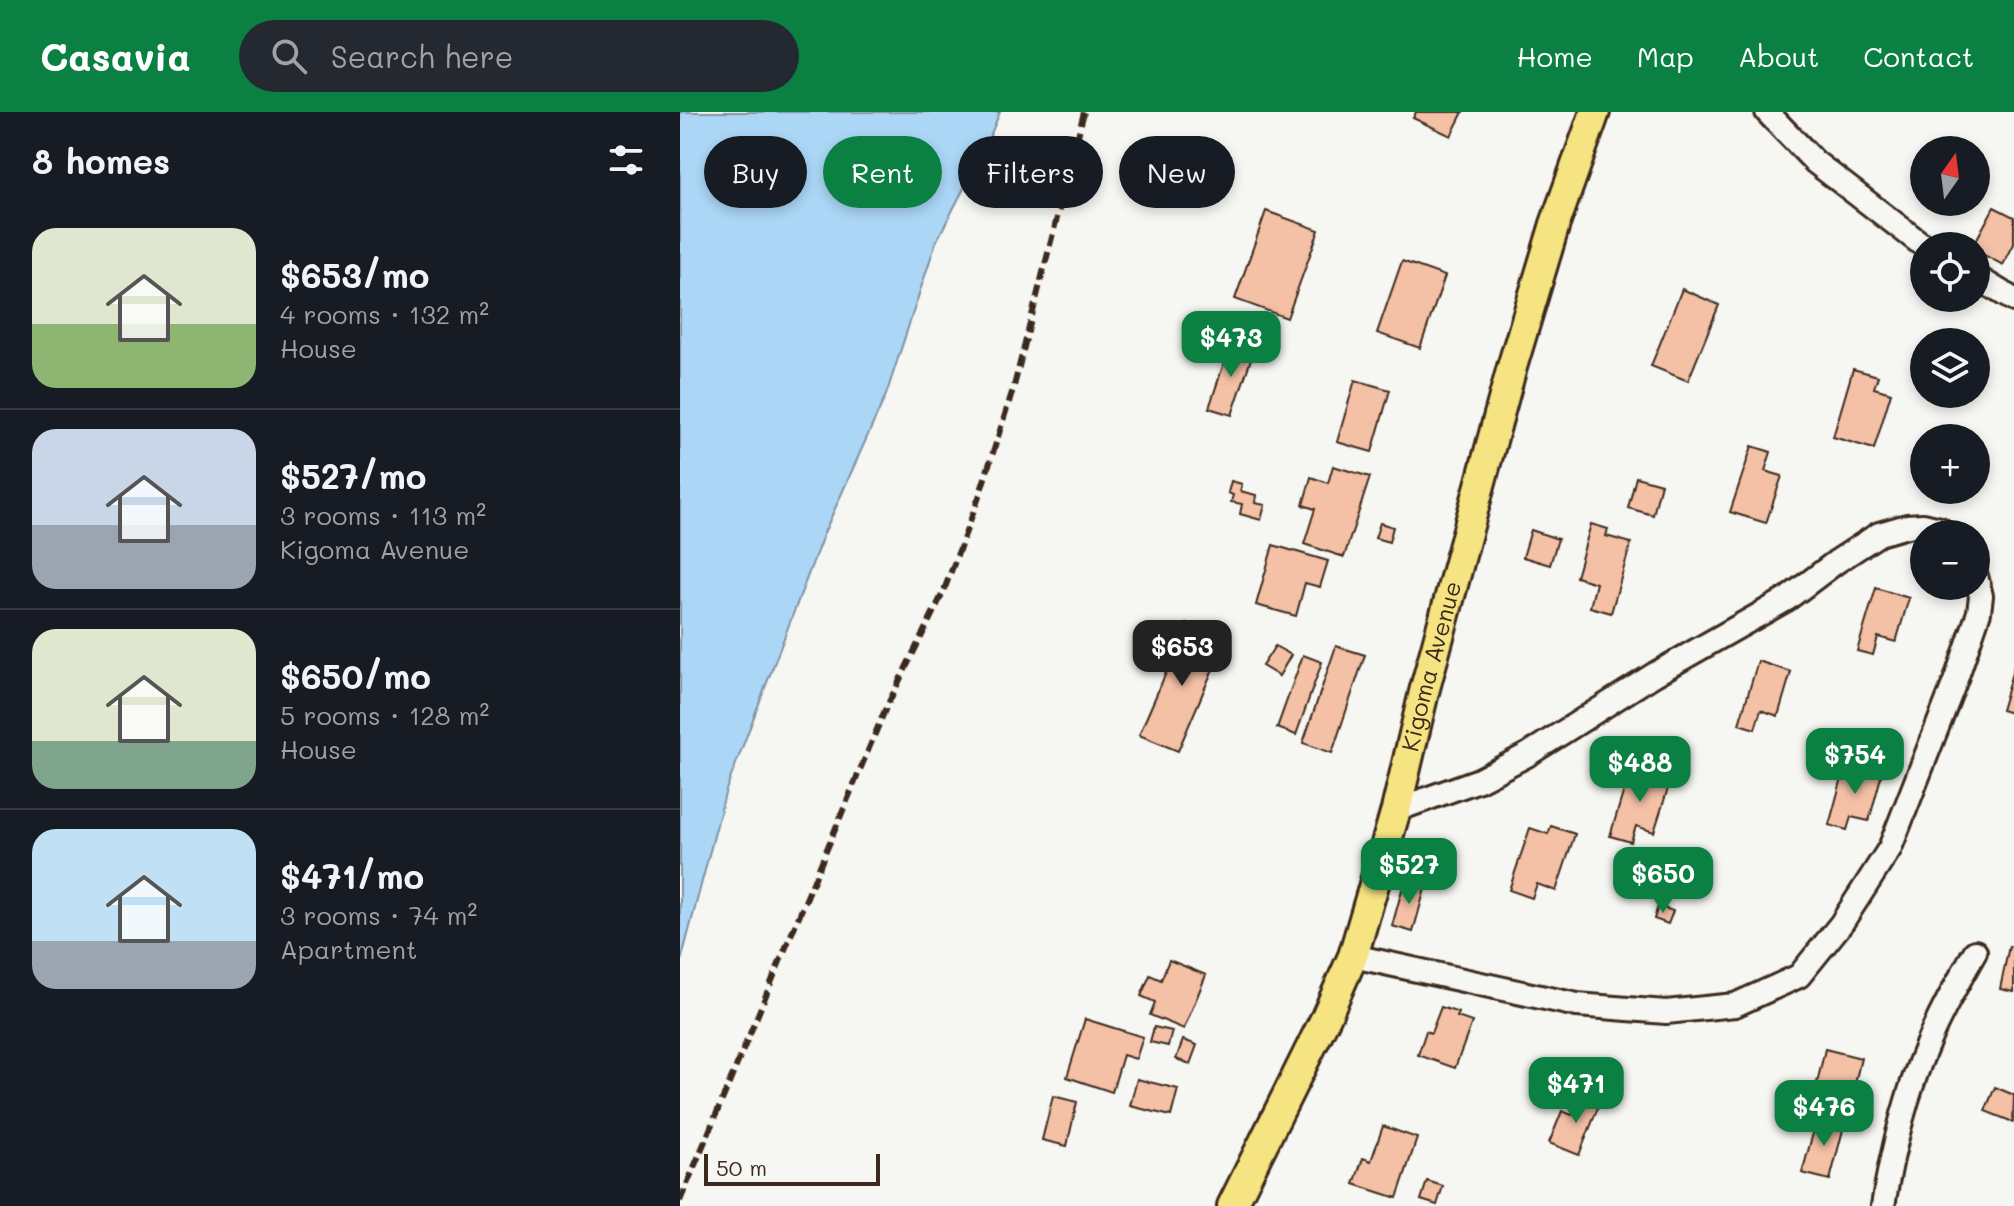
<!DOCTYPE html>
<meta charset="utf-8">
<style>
:root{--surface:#171b24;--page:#242831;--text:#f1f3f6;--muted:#9ea1a6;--line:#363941;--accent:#0b8043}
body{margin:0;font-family:Mali,sans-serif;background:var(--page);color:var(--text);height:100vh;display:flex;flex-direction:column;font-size:30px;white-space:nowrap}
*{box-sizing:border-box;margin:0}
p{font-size:26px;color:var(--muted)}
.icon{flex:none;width:44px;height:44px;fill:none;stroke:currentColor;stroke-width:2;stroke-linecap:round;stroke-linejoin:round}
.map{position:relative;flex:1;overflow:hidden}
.details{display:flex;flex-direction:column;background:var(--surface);width:680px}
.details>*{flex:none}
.top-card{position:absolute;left:24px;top:24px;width:760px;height:72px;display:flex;gap:16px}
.needle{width:52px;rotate:14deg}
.tools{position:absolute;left:1230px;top:24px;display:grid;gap:16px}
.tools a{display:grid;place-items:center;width:80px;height:80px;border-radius:50%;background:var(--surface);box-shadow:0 4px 12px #0003;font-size:40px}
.scale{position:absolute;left:24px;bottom:20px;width:176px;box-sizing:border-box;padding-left:8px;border:4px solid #3b2a1e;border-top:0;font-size:22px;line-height:28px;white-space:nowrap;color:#3b2a1e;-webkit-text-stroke:6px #f6f6f2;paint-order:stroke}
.price{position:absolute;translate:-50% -68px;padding:0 18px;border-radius:16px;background:var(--accent);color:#fff;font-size:26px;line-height:52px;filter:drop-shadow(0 2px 4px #0008)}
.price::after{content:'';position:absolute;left:50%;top:48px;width:24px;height:18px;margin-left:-12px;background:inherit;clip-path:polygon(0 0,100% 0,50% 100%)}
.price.active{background:#222;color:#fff}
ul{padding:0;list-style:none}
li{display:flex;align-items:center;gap:24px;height:200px;padding:0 32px}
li+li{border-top:2px solid var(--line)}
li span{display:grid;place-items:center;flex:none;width:224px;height:160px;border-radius:24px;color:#555}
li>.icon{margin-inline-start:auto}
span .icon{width:96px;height:96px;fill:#fffc;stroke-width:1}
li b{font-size:34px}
h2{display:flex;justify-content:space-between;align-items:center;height:96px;padding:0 32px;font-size:34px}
.chip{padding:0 28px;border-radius:36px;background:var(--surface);box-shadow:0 4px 12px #0003;font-size:28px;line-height:72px}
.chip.active{background:var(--accent);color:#fff}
header{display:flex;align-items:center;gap:48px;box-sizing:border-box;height:112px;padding:0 40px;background:var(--accent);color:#fff}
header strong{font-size:38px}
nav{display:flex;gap:44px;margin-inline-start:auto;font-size:28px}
.search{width:560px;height:72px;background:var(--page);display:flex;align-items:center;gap:20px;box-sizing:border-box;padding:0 28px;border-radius:44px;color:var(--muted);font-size:30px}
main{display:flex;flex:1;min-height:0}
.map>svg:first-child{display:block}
.water{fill:#abd6f6;stroke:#7e91a0;stroke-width:2}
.building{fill:#f4c0a6;stroke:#3b2a1e;stroke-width:2}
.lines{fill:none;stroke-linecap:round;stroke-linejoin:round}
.minor-casing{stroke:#3b2a1e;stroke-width:28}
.major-casing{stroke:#3b2a1e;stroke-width:34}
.minor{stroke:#f6f6f2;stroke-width:22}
.major{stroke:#f6e381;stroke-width:28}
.rail{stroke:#3b2a1e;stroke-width:6;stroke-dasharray:12 6;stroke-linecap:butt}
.labels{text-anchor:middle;stroke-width:6;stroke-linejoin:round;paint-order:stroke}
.street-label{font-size:24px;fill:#3b2a1e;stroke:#f6f6f2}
</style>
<header>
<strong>Casavia</strong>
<div class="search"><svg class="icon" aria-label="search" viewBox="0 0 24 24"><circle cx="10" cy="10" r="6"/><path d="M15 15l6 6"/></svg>Search here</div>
<nav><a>Home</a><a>Map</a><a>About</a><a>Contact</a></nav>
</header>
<main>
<section class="details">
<h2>8 homes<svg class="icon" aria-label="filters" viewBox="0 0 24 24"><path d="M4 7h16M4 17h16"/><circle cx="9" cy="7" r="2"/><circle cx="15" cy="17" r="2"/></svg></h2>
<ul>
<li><span style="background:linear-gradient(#dfe7d0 60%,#8fb573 0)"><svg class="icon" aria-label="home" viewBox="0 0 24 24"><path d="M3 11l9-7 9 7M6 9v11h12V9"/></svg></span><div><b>$653/mo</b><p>4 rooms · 132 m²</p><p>House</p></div></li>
<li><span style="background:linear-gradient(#c9d6e8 60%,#9aa5b1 0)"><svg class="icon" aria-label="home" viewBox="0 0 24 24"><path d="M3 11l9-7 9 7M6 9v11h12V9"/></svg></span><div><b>$527/mo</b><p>3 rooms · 113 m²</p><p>Kigoma Avenue</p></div></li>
<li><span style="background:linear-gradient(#dfe7d0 70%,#7fa58c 0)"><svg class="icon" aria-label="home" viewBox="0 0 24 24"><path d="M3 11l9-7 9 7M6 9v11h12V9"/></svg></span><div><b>$650/mo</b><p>5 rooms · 128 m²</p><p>House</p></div></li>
<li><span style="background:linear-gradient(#bfe0f5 70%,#9aa5b1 0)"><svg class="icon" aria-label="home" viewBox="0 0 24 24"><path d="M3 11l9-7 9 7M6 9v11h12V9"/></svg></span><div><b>$471/mo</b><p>3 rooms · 74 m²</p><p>Apartment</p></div></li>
</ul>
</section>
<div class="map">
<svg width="1334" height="1094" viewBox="0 0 1334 1094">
<rect width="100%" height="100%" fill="#f6f6f2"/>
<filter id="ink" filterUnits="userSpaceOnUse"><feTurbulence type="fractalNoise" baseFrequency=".0125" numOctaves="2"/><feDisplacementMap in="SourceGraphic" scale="16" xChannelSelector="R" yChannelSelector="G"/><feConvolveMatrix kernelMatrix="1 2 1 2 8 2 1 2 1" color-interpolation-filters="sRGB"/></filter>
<g filter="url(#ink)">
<!-- water -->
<path class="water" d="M0,0H320L306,34L256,130L206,283L144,421L46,678L0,853Z"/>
<!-- building -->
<g class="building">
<path d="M736,0H783L771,24L733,6Z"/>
<path d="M1314,95L1334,105V132L1323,153L1296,139V134H1293Z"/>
<path d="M586,99L639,118L607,206L555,187Z"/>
<path d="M722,149L765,164L740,236L697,221Z"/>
<path d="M1002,177L1039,193L1008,269L971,254Z"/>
<path d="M551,230L574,238L552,303L529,296Z"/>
<path d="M1173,257L1198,264L1194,276L1211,281L1194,337L1153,325Z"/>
<path d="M675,268L710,278L692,340L657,330Z"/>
<path d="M1072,334L1091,340L1085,359L1102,364L1086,411L1050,400Z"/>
<path d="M653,354L690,365L664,445L624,432L635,397L623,393L631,365L648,371Z"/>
<path d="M956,365L981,372L973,403L948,396Z"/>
<path d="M551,369L562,372L560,379L576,383L575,391L585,393L581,408L560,402L562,392L551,390L553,383L548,381Z"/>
<path d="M700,411L713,415L709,430L695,426Z"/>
<path d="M911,412L928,417L926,424L951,431L931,501L910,495L916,471L896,465Z"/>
<path d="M851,418L878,427L870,453L843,445Z"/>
<path d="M593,433L648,449L640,475L625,471L616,504L576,493Z"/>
<path d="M1196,476L1229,486L1216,530L1198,525L1193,543L1177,539Z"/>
<path d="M507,512L545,529L498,639L459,623Z"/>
<path d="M595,534L611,543L599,564L582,554Z"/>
<path d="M656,534L685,543L652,641L623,631Z"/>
<path d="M623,543L642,550L616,623L597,616Z"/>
<path d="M1078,549L1111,560L1098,604L1081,598L1075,617L1059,612Z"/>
<path d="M1334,554V602L1321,598Z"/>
<path d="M1166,651L1202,661L1189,709L1171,705L1167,718L1149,713Z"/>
<path d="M951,655L991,667L974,720L956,714L951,730L930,724Z"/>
<path d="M871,714L895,722L876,779L857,772L852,786L829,778L850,716L868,722Z"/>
<path d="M725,767L746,773L733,820L712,814Z"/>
<path d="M978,794L993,799L988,812L974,807Z"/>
<path d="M1329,834L1334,835V880L1320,877Z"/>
<path d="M489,848L526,863L504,917L470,903L475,890L461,884L470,863L481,868Z"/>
<path d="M761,895L779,901L777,905L792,910L775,956L738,943L746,919L751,921Z"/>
<path d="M405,907L463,925L456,947L443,943L432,980L387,965Z"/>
<path d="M474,915L492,919L488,934L470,930Z"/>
<path d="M503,928L517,933L510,952L496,947Z"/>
<path d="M1145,937L1181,946L1169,997L1133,988Z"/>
<path d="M457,967L498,977L491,1004L450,994Z"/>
<path d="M1315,975L1334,983L1333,1010L1305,999Z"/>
<path d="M902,981L921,988L899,1043L869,1031L882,999L892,1003Z"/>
<path d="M373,984L397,990L387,1034L362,1028Z"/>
<path d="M1138,1003L1165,1010L1150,1068L1122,1061Z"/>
<path d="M703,1014L737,1026L717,1086L674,1072L683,1046L691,1049Z"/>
<path d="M747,1069L763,1074L757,1093L741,1088Z"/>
</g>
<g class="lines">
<defs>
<g id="minor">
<path d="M1087,0L1135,50L1244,134"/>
<path d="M1296,165L1334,188"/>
<path d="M716,698L799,668L847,643L975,562L1107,487L1156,450L1199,422L1227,414L1243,413L1260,417L1264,422"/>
<path d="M673,844L897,893L986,900L1055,893L1119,864L1161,812L1210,736L1276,567L1299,500L1301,484L1296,464"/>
<path d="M1203,1094C1212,1039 1225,985 1247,933C1260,901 1278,870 1295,840"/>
</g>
<g id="major">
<path id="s1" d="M552,1094L646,905L673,844L716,698L744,580L832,255L875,112L915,0"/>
</g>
</defs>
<!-- minor casing -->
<use href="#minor" class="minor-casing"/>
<!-- major casing -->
<use href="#major" class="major-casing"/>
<!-- minor -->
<use href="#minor" class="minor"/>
<!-- major -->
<use href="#major" class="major"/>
<!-- rail -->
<path class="rail" d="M0,1089L205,598L263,481L299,385L334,274L404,0"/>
</g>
</g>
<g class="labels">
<!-- street labels -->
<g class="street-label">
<text dy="8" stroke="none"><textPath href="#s1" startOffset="578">Kigoma Avenue</textPath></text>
</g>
</g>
</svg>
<div class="tools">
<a><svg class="needle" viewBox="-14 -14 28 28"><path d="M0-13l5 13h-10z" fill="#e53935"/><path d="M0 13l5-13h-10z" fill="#9ea1a6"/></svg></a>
<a><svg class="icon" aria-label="locate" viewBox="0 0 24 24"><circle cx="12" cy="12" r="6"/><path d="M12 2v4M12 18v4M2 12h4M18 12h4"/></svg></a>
<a><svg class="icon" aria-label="layers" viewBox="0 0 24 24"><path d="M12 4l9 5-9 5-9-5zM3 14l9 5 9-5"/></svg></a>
<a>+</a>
<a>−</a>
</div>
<div class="scale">50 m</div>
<b class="price" style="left:551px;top:267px">$473</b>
<b class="price active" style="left:502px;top:576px">$653</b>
<b class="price" style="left:1175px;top:684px">$754</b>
<b class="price" style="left:960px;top:692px">$488</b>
<b class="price" style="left:729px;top:794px">$527</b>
<b class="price" style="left:983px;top:803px">$650</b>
<b class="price" style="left:896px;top:1013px">$471</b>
<b class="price" style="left:1144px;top:1036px">$476</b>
<div class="top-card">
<a class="chip">Buy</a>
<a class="chip active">Rent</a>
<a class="chip">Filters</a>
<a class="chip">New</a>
</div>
</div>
</main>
